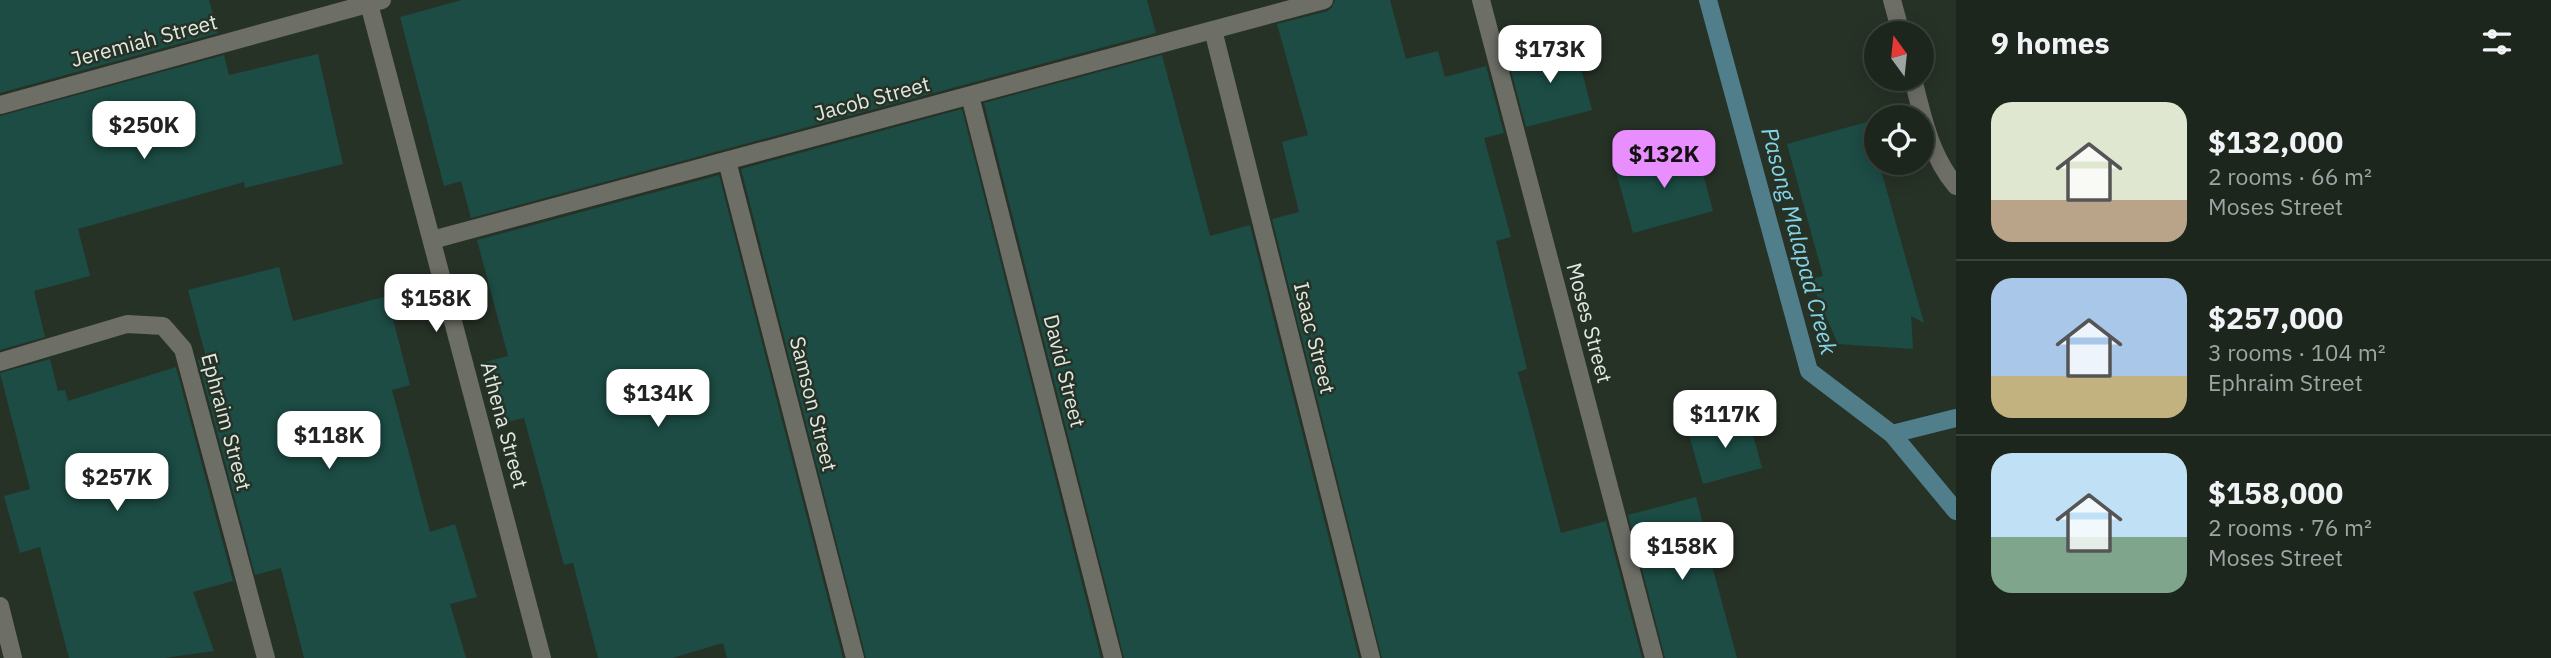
<!DOCTYPE html>
<meta charset="utf-8">
<style>
:root{--surface:#1d261d;--page:#2a322a;--text:#f1f3f6;--muted:#a0a5a4;--line:#3b433b;--accent:#e98efe}
body{margin:0;font-family:"IBM Plex Sans",sans-serif;background:var(--page);color:var(--text);height:100vh;display:flex;flex-direction:column;font-size:26px;white-space:nowrap}
*{box-sizing:border-box;margin:0}
p{font-size:23px;color:var(--muted)}
.icon{flex:none;width:38px;height:38px;fill:none;stroke:currentColor;stroke-width:2;stroke-linecap:round;stroke-linejoin:round}
.map{position:relative;flex:1;overflow:hidden}
.sheet{display:flex;flex-direction:column;background:var(--surface);width:595px}
.sheet>*{flex:none}
.needle{width:46px;rotate:345deg}
.fabs{position:absolute;left:1864px;top:21px;display:grid;gap:14px}
.fabs a{display:grid;place-items:center;width:70px;height:70px;border-radius:50%;background:var(--surface);box-shadow:0 4px 18px #0003,0 0 0 2px var(--line);font-size:35px}
.price{position:absolute;translate:-50% -60px;padding:0 16px;border-radius:14px;background:#fff;color:#222;font-size:23px;line-height:46px;filter:drop-shadow(0 2px 4px #0008)}
.price::after{content:'';position:absolute;left:50%;top:42px;width:21px;height:16px;margin-left:-10px;background:inherit;clip-path:polygon(0 0,100% 0,50% 100%)}
.price.on{background:var(--accent);color:#111}
ul{padding:0;list-style:none}
li{display:flex;align-items:center;gap:21px;height:175px;padding:0 35px}
li+li{border-top:2px solid var(--line)}
li span{display:grid;place-items:center;flex:none;width:196px;height:140px;border-radius:21px;color:#555}
li>.icon{margin-inline-start:auto}
span .icon{width:84px;height:84px;fill:#fffc;stroke-width:1}
li b{font-size:30px}
h2{display:flex;justify-content:space-between;align-items:center;height:84px;padding:0 35px;font-size:30px}
main{display:flex;flex:1;min-height:0}
.map>svg:first-child{display:block}
.lines{fill:none;stroke-linecap:round;stroke-linejoin:round}
.stream{stroke:#507f8b;stroke-width:18}
.building{fill:#1c4c44}
.street{stroke:#6d6e66;stroke-width:18}
.labels{text-anchor:middle;stroke-width:5;stroke-linejoin:round;paint-order:stroke}
.street-label{font-size:21px;fill:#e1e8e1;stroke:#273227}
.water-label{font-size:23px;font-style:italic;fill:#84d5ea;stroke:#273227}
</style>
<main>
<div class="map">
<svg width="1956" height="658" viewBox="0 0 1956 658">
<rect width="100%" height="100%" fill="#273227"/>
<g class="lines">
<!-- stream -->
<g class="stream">
<path d="M1708,0L1809,371L1892,434L1956,511"/>
<path d="M1892,434L1956,418"/>
</g>
</g>
<!-- building -->
<g class="building">
<path d="M0,0H209L218,33L0,93Z"/>
<path d="M462,0H1147L1156,33L471,218L461,181L444,186L400,17Z"/>
<path d="M1335,0H1390L1406,59L1438,51L1445,77L1486,66L1504,133L1484,138L1511,237L1496,241L1527,369L1518,372L1561,533L1606,521L1642,658H1382L1272,219L1299,212L1282,142L1308,135L1277,24L1328,11L1332,7Z"/>
<path d="M1574,42L1592,110L1526,127L1508,60Z"/>
<path d="M318,54L343,164L245,188L244,182L78,229L90,276L34,291L45,337L0,350V116L224,55L229,75Z"/>
<path d="M1162,55L1210,236L1250,225L1359,658H1124L984,103Z"/>
<path d="M962,109L1101,658H866L741,169Z"/>
<path d="M1867,122L1876,153V163H1879L1924,323L1911,316L1913,349L1838,344L1810,279L1823,276L1787,144Z"/>
<path d="M1696,148L1713,211L1633,233L1615,168Z"/>
<path d="M719,175L843,658H727L723,643L672,658H598L573,563L564,565L524,418L499,424L481,363L508,356L477,240Z"/>
<path d="M279,267L293,321L387,296L410,385L392,390L430,532L455,524L477,597L450,604L466,658H304L281,568L255,575L198,360L206,357L188,290Z"/>
<path d="M50,359L58,391L65,390L68,401L176,367L233,581L193,592L214,651L164,658H69L40,547L20,553L4,496L30,489L0,373Z"/>
<path d="M1748,416L1762,468L1703,484L1688,432Z"/>
<path d="M1696,497L1710,551H1708L1737,658H1665L1628,515Z"/>
</g>
<g class="lines">
<!-- street -->
<g class="street">
<path d="M368,0L542,658"/>
<path d="M1481,0L1654,658"/>
<path d="M1892,0L1901,33"/>
<path d="M1213,30L1371,658"/>
<path d="M1913,79C1923,118 1930,155 1956,186"/>
<path d="M970,96L1113,658"/>
<path d="M0,105L382,0"/>
<path d="M727,161L855,658"/>
<path d="M432,240L1324,0"/>
<path d="M0,362L127,324L163,326L183,349L266,658"/>
<path d="M0,606L13,658"/>
</g>
</g>
<g class="labels">
<!-- street labels -->
<g class="street-label">
<text transform="translate(144 41) rotate(-15)" y="7">Jeremiah Street</text>
<text transform="translate(872 99) rotate(-15)" y="7">Jacob Street</text>
<text transform="translate(1589 323) rotate(75)" y="7">Moses Street</text>
<text transform="translate(1314 338) rotate(76)" y="7">Isaac Street</text>
<text transform="translate(1064 371) rotate(76)" y="7">David Street</text>
<text transform="translate(813 404) rotate(76)" y="7">Samson Street</text>
<text transform="translate(226 422) rotate(75)" y="7">Ephraim Street</text>
<text transform="translate(504 425) rotate(75)" y="7">Athena Street</text>
</g>
<!-- water labels -->
<g class="water-label">
<text transform="translate(1799 241) rotate(75)" y="8">Pasong Malapad Creek</text>
</g>
</g>
</svg>
<div class="fabs">
<a><svg class="needle" viewBox="-14 -14 28 28"><path d="M0-13l5 13h-10z" fill="#e53935"/><path d="M0 13l5-13h-10z" fill="#a0a5a4"/></svg></a>
<a><svg class="icon" aria-label="locate" viewBox="0 0 24 24"><circle cx="12" cy="12" r="6"/><path d="M12 2v4M12 18v4M2 12h4M18 12h4"/></svg></a>
</div>
<b class="price" style="left:1550px;top:85px">$173K</b>
<b class="price" style="left:144px;top:161px">$250K</b>
<b class="price on" style="left:1664px;top:190px">$132K</b>
<b class="price" style="left:436px;top:334px">$158K</b>
<b class="price" style="left:658px;top:429px">$134K</b>
<b class="price" style="left:1725px;top:450px">$117K</b>
<b class="price" style="left:329px;top:471px">$118K</b>
<b class="price" style="left:117px;top:513px">$257K</b>
<b class="price" style="left:1682px;top:582px">$158K</b>
</div>
<section class="sheet">
<h2>9 homes<svg class="icon" aria-label="filters" viewBox="0 0 24 24"><path d="M4 7h16M4 17h16"/><circle cx="9" cy="7" r="2"/><circle cx="15" cy="17" r="2"/></svg></h2>
<ul>
<li><span style="background:linear-gradient(#dfe7d0 70%,#b9a48a 0)"><svg class="icon" aria-label="home" viewBox="0 0 24 24"><path d="M3 11l9-7 9 7M6 9v11h12V9"/></svg></span><div><b>$132,000</b><p>2 rooms · 66 m²</p><p>Moses Street</p></div></li>
<li><span style="background:linear-gradient(#a9c7e8 70%,#c2b280 0)"><svg class="icon" aria-label="home" viewBox="0 0 24 24"><path d="M3 11l9-7 9 7M6 9v11h12V9"/></svg></span><div><b>$257,000</b><p>3 rooms · 104 m²</p><p>Ephraim Street</p></div></li>
<li><span style="background:linear-gradient(#bfe0f5 60%,#7fa58c 0)"><svg class="icon" aria-label="home" viewBox="0 0 24 24"><path d="M3 11l9-7 9 7M6 9v11h12V9"/></svg></span><div><b>$158,000</b><p>2 rooms · 76 m²</p><p>Moses Street</p></div></li>
</ul>
</section>
</main>
